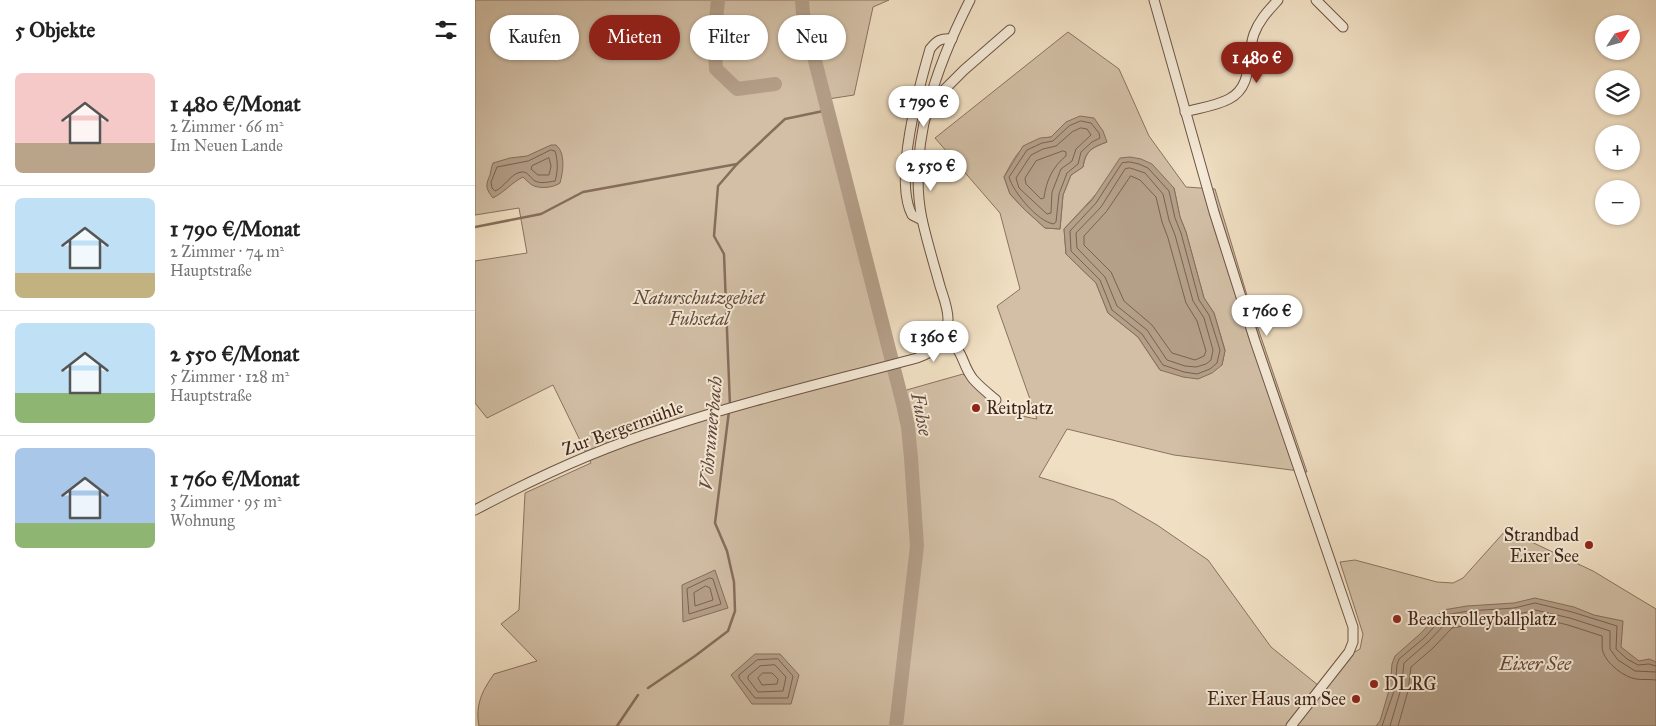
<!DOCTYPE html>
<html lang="de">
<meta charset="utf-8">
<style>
:root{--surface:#fff;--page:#f6f6f6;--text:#222;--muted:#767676;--line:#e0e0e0;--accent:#8f2418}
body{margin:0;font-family:"IM FELL Great Primer",serif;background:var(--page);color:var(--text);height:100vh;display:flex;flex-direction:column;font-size:19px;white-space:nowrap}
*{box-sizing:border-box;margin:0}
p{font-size:16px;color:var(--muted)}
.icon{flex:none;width:28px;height:28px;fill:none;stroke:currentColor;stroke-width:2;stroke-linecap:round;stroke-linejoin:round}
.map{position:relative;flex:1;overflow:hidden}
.drawer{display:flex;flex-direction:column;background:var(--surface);width:475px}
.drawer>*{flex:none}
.banner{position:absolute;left:15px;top:15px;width:475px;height:45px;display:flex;gap:10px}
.needle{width:32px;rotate:54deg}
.fabs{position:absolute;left:1120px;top:15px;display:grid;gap:10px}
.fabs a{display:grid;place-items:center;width:45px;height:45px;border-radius:50%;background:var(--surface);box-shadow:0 1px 4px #0004;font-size:25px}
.price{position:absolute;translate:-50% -42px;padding:0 11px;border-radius:18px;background:#fff;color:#222;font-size:16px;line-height:32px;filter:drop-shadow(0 1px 2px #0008)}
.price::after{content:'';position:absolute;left:50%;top:30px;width:15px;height:11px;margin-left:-8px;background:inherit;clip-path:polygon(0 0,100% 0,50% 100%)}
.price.active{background:var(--accent);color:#fff}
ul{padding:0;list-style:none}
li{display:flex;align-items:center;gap:15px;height:125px;padding:0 15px}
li+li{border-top:1px solid var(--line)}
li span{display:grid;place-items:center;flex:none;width:140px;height:100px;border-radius:8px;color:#555}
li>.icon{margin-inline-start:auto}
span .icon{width:60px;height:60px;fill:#fffc;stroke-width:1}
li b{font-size:21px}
h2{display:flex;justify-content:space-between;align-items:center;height:60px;padding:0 15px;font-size:21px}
.tag{padding:0 18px;border-radius:22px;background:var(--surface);box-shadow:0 1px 4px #0004;font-size:18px;line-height:45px}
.tag.active{background:var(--accent);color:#fff}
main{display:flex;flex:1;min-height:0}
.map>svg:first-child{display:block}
.green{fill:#d2bfa6;stroke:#8a725f;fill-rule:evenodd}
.water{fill:#b49f89;stroke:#866e5c}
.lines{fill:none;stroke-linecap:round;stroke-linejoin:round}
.shore{stroke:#7a6250;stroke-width:1}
.stream{stroke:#866e5c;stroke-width:2.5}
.river{stroke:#b49f89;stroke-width:14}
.minor-casing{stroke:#6d5343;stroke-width:11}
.minor{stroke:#f5ead8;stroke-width:9}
.poi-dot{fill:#8f2418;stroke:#f5ead8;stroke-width:2}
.labels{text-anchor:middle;stroke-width:4;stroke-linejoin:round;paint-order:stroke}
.park-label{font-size:18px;font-style:italic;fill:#654b3c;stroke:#f5ead8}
.poi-label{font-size:18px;fill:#412418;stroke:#f5ead8;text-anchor:start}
.street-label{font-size:18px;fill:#412418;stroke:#f5ead8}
.water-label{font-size:19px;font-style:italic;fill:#64493a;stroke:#f5ead8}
</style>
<main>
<section class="drawer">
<h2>5 Objekte<svg class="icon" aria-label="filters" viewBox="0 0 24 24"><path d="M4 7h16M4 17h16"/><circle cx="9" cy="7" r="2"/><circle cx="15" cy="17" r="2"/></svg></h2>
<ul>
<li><span style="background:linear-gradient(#f6c9c9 70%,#b9a48a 0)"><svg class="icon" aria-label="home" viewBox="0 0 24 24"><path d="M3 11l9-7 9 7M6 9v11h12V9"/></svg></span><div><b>1 480 €/Monat</b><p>2 Zimmer · 66 m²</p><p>Im Neuen Lande</p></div></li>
<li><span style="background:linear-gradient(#bfe0f5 75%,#c2b280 0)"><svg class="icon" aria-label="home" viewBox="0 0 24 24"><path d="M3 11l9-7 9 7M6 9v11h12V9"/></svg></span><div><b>1 790 €/Monat</b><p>2 Zimmer · 74 m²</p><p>Hauptstraße</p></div></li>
<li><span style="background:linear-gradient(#bfe0f5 70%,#8fb573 0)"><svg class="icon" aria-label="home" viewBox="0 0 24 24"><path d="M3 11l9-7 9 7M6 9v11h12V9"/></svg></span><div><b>2 550 €/Monat</b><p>5 Zimmer · 128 m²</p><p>Hauptstraße</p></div></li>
<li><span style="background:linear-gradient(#a9c7e8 75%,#8fb573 0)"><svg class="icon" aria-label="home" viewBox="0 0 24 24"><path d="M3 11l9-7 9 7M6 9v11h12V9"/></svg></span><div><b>1 760 €/Monat</b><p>3 Zimmer · 95 m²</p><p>Wohnung</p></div></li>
</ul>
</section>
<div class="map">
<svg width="1181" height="726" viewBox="0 0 1181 726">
<rect width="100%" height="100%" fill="#f0dfc3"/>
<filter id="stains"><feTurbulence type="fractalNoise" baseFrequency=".004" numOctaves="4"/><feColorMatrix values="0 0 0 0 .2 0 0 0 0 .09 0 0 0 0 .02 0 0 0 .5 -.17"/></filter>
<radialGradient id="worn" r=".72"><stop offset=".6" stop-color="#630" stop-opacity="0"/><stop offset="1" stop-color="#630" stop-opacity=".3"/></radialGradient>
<!-- green -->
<path class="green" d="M0,0H414L398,7L379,95L347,100L430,428L440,551L443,553L445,546L436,427L428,391L488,374C508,395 532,415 562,419L522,306L545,289L525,213L460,138L593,32L644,69L674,136L711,187L740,189L774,302L832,472L699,455L592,429L564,477L639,500L682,525L733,560L796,647L849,690L878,653L885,649L888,634L865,562L880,560L962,582L978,583L988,578L1031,530L1118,571L1181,609V726H4C0,705 7,691 19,674L62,661L26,624L44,610L50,493L116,463L78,385L12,418L0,403V261L52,253L44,208L0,215ZM576,137L632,142C617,148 611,150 608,167L596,175L588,195L585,229L570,228L549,209L535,194L529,177C541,154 547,141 576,137ZM699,188L705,217L711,232L729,298L739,313L750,350L747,365L685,370L663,337L633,313L621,283L591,254L589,229L624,191Z"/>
<!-- water -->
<g class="water">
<path d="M605,116L619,118L628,131L632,142C617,147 610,151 608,167L596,175L588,195L585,229L570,228L549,209L535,194L529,177L548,146L565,138L576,137L591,122Z"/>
<path d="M76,145H81C91,153 88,172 85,183C78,188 64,189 57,185C54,183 50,179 48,177C36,183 31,191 18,198C11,189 10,186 15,175C16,171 16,168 18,163L35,158L52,156Z"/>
<path d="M655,157L666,159L677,164L699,188L705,217L711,232L729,298L739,313L750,351L747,365L737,373L723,379L708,377L685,370L663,337L633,313L621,283L591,254L589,229L617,200L645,158Z"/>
<path d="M240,570L253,608L208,622L207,585Z"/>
<path d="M1060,598L1099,607L1119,615L1148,621L1146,647L1164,661L1174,659L1181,662V726H901L905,721L915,687L917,664L920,656L945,634L968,610L992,606L1039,603Z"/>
<path d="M280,654H305L324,675L316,704H277L256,675Z"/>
</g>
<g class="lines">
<!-- shore -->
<g class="shore">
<path d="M606,121L616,123L624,133L625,138L617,142L606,152L603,164L592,173L584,194L581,222L579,224C563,222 538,192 534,177L552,150L567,143L578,141L594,126Z"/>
<path d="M606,128L612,129L616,135L601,149L597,161L586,169L577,192L576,213L572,214L544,188L541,178L556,155L568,149L581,146L597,132Z"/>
<path d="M76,150L80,151C83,160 83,172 80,181C73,182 66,184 60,181C55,178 53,171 46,172C35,174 30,187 20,191L17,188L16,182L22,167L53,161Z"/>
<path d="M588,151L591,152V156C578,166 571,181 569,198L566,199L551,184L550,178L561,161Z"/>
<path d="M74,158L76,166L74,175H63L56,169L57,166Z"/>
<path d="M655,162L664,164L673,168L694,191L700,218L706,233L724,300L734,315L745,350L742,363L735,369L722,374L709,372L688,365L667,334L637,310L625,280L596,251L595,231L621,203L647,163Z"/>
<path d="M655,168L670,173L688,194L694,220L700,235L718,301L729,318L738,350L736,360L731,364L721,367L710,366L692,360L672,330L642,306L630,277L602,248L601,233L626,207L650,169Z"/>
<path d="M656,176L665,180L681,197L687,222L693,238L711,303L722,321L731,351L729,356L720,360L697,353L677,325L649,301L636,272L609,245V236L631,212Z"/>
<path d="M235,578L238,579L246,604L214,614L212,589Z"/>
<path d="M231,586L235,588L238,600L220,606L219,593Z"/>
<path d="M303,659L318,676L313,698H280L264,678V675L282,660Z"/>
<path d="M300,665L311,677L308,691L283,692L273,679V676L285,666Z"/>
<path d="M288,673H297L303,679L302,684L287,685L283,678Z"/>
<path d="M907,726L920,688L922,665L924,659L949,638L970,615L993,611L1039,608L1060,603L1097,612L1142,626L1141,649L1152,659L1163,665L1174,664L1181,666"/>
<path d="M915,726L926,689L929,663L953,642L973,621L993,617L1040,615L1060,610L1095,618L1135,631V649L1143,660L1160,671L1181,672"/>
<path d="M923,726L933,691L936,667L958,648L977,628L994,625L1040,622L1060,617L1093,625L1127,636C1128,641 1126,647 1128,652C1132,664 1149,677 1161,679C1167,680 1175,679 1181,680"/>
</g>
<!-- stream -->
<g class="stream">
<path d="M0,227L66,214L108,192L262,164"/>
<path d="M255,406L249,254L239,236L243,186L262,164L310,119L353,110"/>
<path d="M173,688L220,656L253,631L260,611L259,582L252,551L240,523L254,411"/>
<path d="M142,726L163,695"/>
</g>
<!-- river -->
<g class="river">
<path d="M243,0L239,39L241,69L262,89L300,84"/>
<path d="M327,0L328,14L428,404L433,427L436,458L442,546L421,726"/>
</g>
<defs>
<g id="minor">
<path d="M679,0L739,212L780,341L878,627V642L874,652L816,726"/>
<path d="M841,0L868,27"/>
<path d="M456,95L466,93L489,70L535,30"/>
<path d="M710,112C724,108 741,106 754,99C779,86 771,56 779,34C784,20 794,10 803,0"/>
<path d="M447,220L437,215C418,179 444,87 455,49C462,40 466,38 477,39"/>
<path d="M469,337C491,352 485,362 498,379C505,387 513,393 521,400"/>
<path d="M0,510C60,478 122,449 187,429C271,401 357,381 442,358C460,352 473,338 473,319C473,308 468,296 465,286C459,264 452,242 447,219C432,145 462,65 495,0"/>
</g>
</defs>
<!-- minor casing -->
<use href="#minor" class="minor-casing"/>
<!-- minor -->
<use href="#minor" class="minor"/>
</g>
<!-- markers -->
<g class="poi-dot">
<circle cx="501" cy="408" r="5"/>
<circle cx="1114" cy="545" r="5"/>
<circle cx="922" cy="619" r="5"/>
<circle cx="899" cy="684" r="5"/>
<circle cx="881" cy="699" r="5"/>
</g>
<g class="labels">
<!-- park labels -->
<g class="park-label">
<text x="224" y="304">Naturschutzgebiet<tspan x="224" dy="21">Fuhsetal</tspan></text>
</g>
<!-- poi labels -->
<g class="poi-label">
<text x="511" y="414">Reitplatz</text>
<text x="1104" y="541" text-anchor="end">Strandbad<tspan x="1104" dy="21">Eixer See</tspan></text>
<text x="932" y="625">Beachvolleyballplatz</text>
<text x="909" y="690">DLRG</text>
<text x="871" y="705" text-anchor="end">Eixer Haus am See</text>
</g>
<!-- street labels -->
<g class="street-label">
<text transform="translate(148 428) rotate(-20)" y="6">Zur Bergermühle</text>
</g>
<!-- water labels -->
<g class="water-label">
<text transform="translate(447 414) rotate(79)" y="7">Fuhse</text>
<text transform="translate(235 433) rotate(-85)" y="7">Vöhrumerbach</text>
<text x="1060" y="670">Eixer See</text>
</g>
</g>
<rect width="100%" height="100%" filter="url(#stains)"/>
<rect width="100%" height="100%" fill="url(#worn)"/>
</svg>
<div class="fabs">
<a><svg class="needle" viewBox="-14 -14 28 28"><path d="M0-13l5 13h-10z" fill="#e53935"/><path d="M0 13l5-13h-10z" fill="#767676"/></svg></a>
<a><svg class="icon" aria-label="layers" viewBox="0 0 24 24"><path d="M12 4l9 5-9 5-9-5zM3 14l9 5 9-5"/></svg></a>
<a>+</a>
<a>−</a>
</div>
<b class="price active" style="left:782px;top:84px">1 480 €</b>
<b class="price" style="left:449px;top:128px">1 790 €</b>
<b class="price" style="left:456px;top:192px">2 550 €</b>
<b class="price" style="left:792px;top:337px">1 760 €</b>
<b class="price" style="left:459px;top:363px">1 360 €</b>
<div class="banner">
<a class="tag">Kaufen</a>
<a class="tag active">Mieten</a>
<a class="tag">Filter</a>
<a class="tag">Neu</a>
</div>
</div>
</main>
